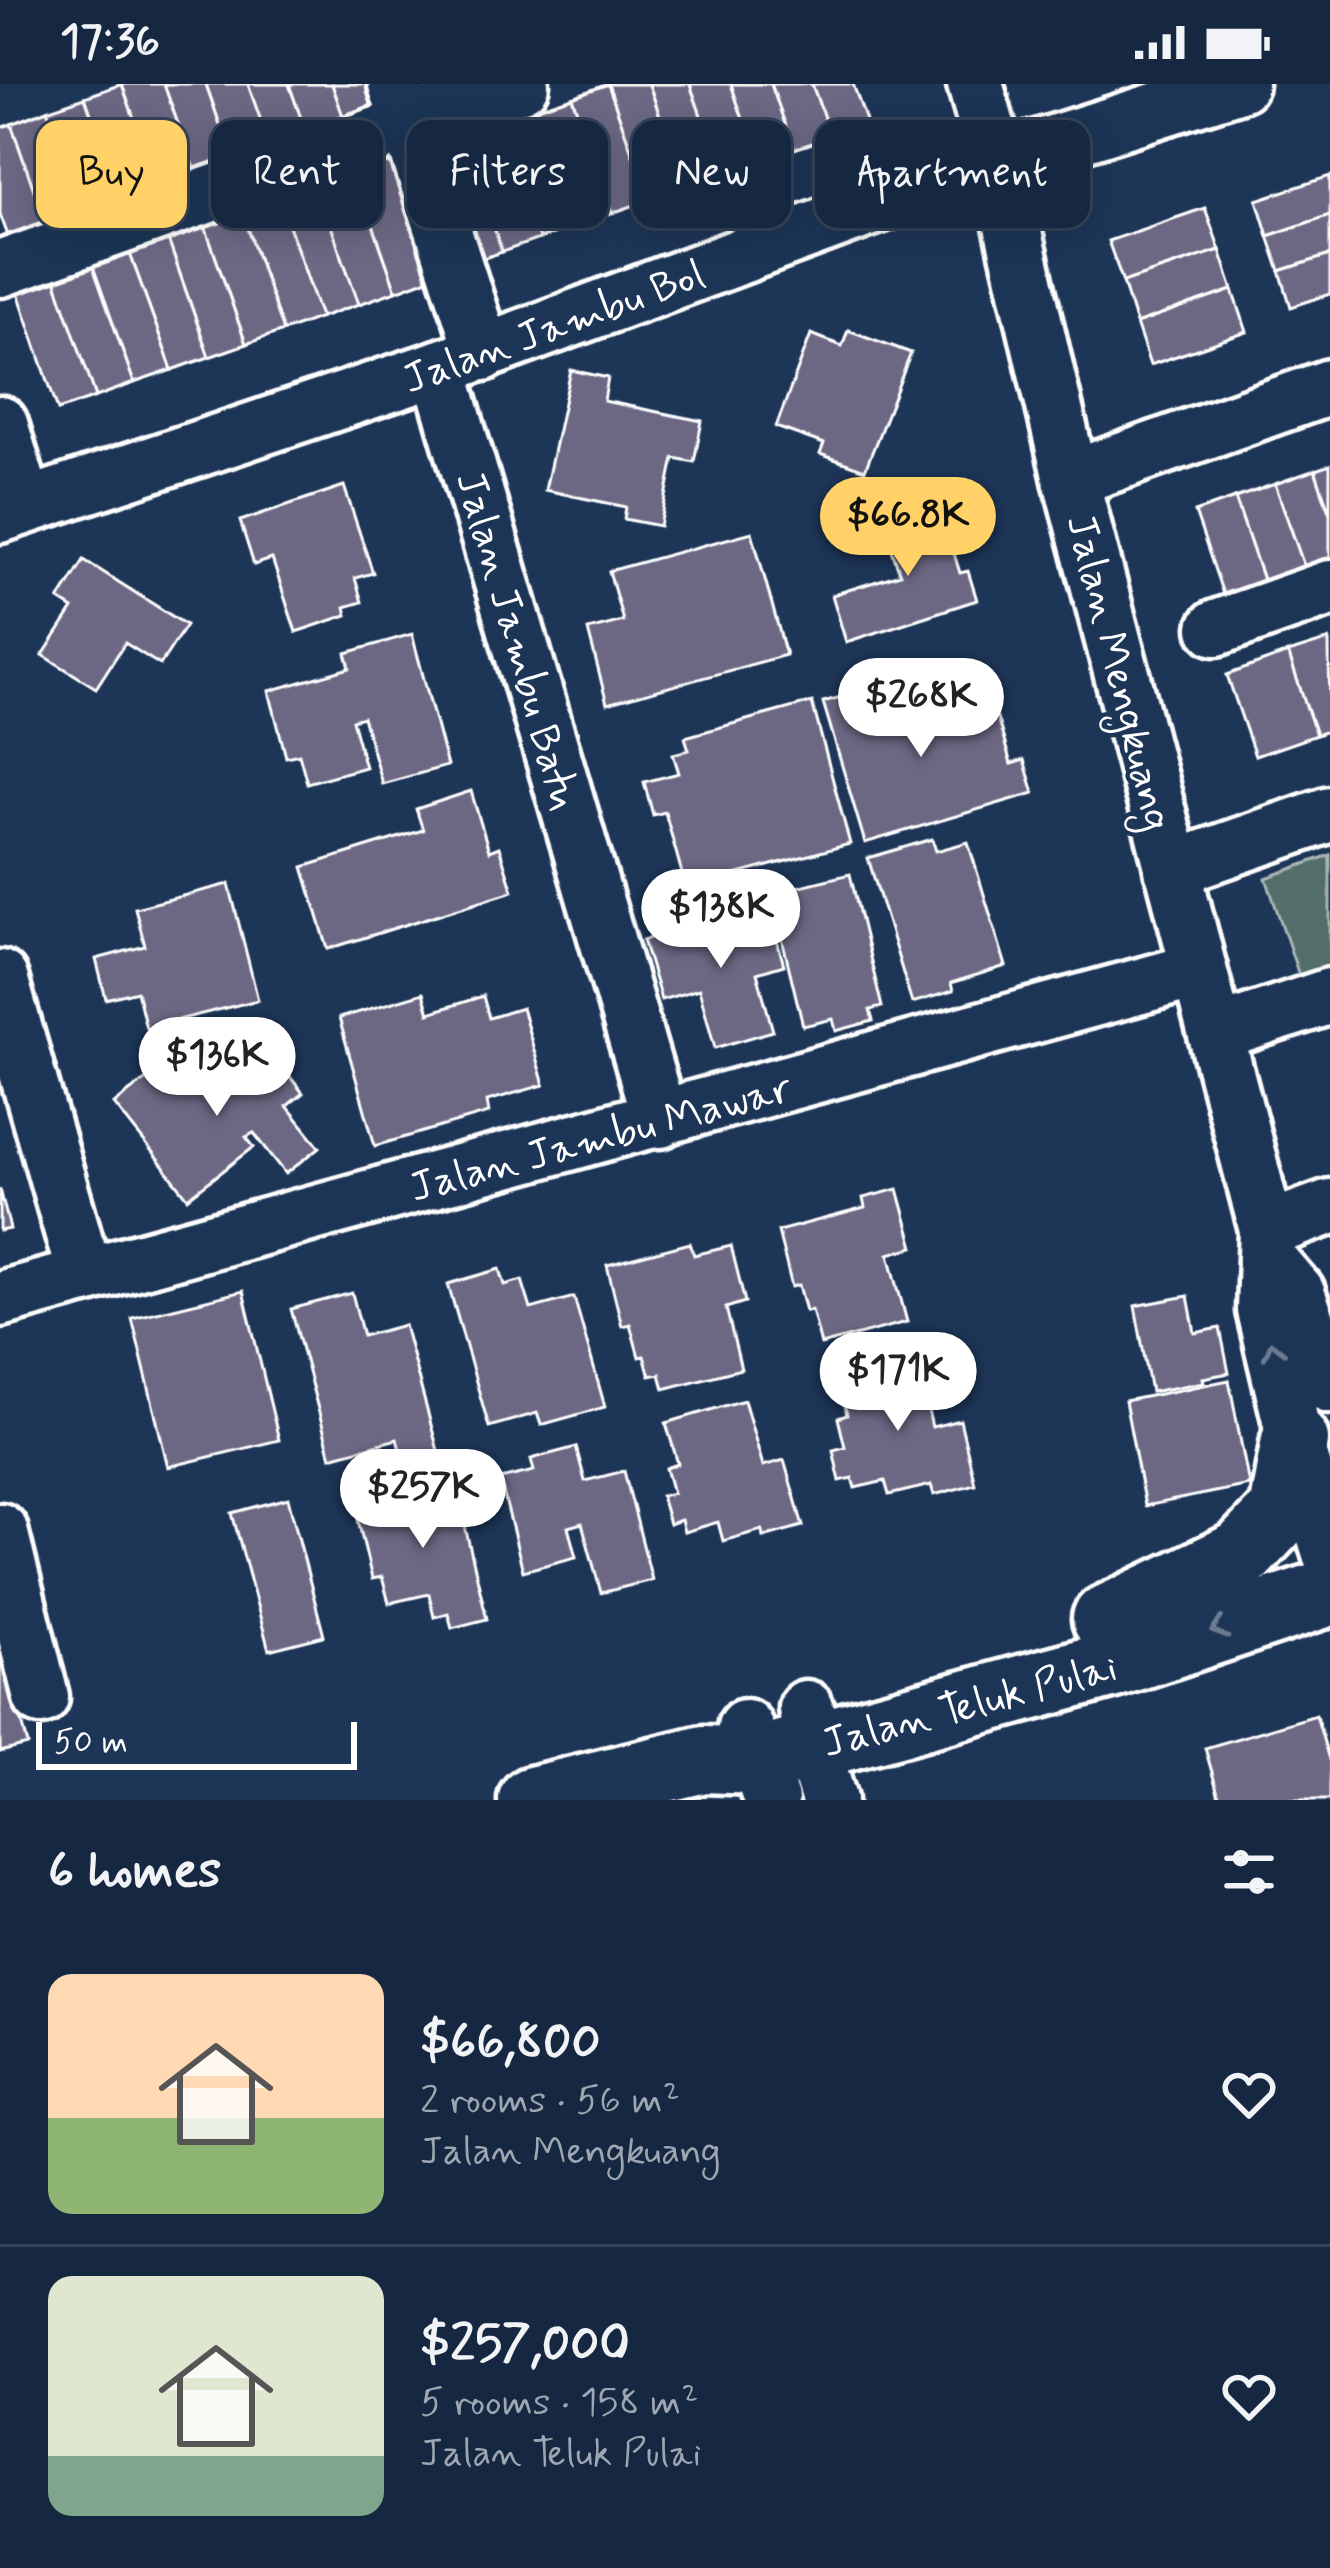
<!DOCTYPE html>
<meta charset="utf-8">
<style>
:root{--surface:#162841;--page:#1f3048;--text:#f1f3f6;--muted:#9ea6b1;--line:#35445a;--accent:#ffd166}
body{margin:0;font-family:Mynerve,sans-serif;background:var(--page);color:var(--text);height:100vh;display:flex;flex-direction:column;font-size:45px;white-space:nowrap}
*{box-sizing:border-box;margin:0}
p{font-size:39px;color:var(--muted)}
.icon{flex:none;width:66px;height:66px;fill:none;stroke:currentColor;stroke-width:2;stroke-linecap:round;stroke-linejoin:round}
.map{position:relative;height:1716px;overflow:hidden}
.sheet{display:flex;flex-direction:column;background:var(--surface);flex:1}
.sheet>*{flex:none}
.guide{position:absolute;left:36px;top:36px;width:1260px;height:108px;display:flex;gap:24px}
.scale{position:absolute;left:36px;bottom:30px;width:321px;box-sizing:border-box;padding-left:12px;border:6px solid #fff;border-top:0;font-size:33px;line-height:42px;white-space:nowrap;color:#fff;-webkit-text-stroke:9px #1d3557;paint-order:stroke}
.price{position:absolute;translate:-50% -102px;padding:0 27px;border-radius:42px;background:#fff;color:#222;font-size:39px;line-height:78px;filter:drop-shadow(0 3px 6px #0008)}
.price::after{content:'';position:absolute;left:50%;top:72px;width:36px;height:27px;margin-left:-18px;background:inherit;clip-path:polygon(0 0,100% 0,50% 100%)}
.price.on{background:var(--accent);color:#111}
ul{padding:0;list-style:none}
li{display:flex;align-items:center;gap:36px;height:300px;padding:0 48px}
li+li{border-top:3px solid var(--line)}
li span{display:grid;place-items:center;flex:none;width:336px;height:240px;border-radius:24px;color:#555}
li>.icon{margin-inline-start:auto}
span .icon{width:144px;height:144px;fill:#fffc;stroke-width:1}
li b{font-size:51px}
h2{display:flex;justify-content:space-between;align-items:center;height:144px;padding:0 48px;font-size:51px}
.chip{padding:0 42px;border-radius:24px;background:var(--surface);box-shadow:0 6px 30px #0003,0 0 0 3px var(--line);font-size:42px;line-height:108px}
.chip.on{background:var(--accent);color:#111}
.status{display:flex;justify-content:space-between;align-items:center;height:84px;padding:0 60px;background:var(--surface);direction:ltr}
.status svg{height:33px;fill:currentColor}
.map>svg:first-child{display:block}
.green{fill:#526d6b;stroke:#a8b6b5;stroke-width:3}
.building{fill:#6c6784;stroke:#fff;stroke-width:3}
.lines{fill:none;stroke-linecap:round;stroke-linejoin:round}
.minor-casing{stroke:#fff;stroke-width:63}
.major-casing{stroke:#fff;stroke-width:75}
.minor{stroke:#1d3557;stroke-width:54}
.major{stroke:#1d3557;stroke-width:66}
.oneway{stroke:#6c7c92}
.labels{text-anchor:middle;stroke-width:9;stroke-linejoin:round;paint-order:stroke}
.street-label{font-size:42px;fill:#fff;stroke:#1d3557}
</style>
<div class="status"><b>17:36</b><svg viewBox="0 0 49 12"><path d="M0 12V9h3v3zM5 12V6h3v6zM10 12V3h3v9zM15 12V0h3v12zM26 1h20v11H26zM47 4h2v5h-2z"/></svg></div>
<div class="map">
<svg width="1330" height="1716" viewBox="0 0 1330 1716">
<rect width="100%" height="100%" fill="#1d3557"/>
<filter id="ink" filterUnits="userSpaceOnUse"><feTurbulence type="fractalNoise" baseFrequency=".00833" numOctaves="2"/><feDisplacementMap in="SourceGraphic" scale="24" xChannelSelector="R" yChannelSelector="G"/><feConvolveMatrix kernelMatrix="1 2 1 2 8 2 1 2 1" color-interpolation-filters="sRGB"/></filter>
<g filter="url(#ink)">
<!-- green -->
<path class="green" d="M1330,771V907L1307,915L1266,794Z"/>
<!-- building -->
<g class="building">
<path d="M122,0L164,118L126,132L85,13Z"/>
<path d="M122,0H164L201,105L164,118Z"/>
<path d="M164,0H206L238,92L201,105Z"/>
<path d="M206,0H248L276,79L238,92Z"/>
<path d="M248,0H289L312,65L276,79Z"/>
<path d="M289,0H332L350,52L312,65Z"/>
<path d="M332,0H373L387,39L350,52Z"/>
<path d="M608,0L649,116L612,129L572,13Z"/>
<path d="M608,0H649L685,104L649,116Z"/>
<path d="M649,0H690L722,91L685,104Z"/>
<path d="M690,0H731L758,78L722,91Z"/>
<path d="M731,0H771L794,65L758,78Z"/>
<path d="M771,0H812L831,53L794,65Z"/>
<path d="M812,0H853L867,40L831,53Z"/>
<path d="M85,13L126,132L90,145L47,26Z"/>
<path d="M572,13L612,129L575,142L535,25Z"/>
<path d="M535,25L575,142L539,155L499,38Z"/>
<path d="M47,26L90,145L52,158L11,40Z"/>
<path d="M499,38L539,155L502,168L463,51Z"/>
<path d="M11,40L52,158L15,171L0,130V44Z"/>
<path d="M463,51L502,168L466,180L426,63Z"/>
<path d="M392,74L433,193L396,207L354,87Z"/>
<path d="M354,87L396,207L359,220L316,101Z"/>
<path d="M1330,92V131L1268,152L1257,116Z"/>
<path d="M316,101L359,220L321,233L279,113Z"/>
<path d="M279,113L321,233L283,247L242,127Z"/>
<path d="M1205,124L1220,166L1123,198L1108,157Z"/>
<path d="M242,127L283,247L246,260L204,140Z"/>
<path d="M1330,131V171L1280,187L1268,152Z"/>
<path d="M204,140L246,260L209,273L167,153Z"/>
<path d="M167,153L209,273L172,286L129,167Z"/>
<path d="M1220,166L1233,206L1136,240L1123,198Z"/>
<path d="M129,167L172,286L134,299L92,180Z"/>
<path d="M1330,171V210L1291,223L1280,187Z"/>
<path d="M92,180L134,299L96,313L54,193Z"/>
<path d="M54,193L96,313L58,326L17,206Z"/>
<path d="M1233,206L1247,248L1150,281L1136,240Z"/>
<path d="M848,246L911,269L865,386L820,370L824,360L776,343L811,250L842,262Z"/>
<path d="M571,286L608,294L604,317L702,337L694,378L674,374L660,442L624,435L626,423L545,406Z"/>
<path d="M1330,381V430L1315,386Z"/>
<path d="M1315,386L1330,430V476L1305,485L1275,400Z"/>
<path d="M1275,400L1305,485L1264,499L1235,414Z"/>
<path d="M344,402L373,489L355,494L362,518L345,523L347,531L296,548L272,475L254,481L240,437Z"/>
<path d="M1235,414L1264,499L1224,513L1195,428Z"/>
<path d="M939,421L960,489L968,487L977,516L846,558L832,511L900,490L883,439Z"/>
<path d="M752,448L786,571L607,620L588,546L623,537L609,487Z"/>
<path d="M84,476L186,541L160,581L125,559L96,604L43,571L73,525L59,516Z"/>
<path d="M412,550L447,682L382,700L363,633L352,636L365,683L307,699L299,670L286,673L269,607L350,584L346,569Z"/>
<path d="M1329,556L1330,646L1316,651L1288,569Z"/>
<path d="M1288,569L1316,651L1255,672L1227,591Z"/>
<path d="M964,596L976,639L997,633L1011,680L1024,676L1034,709L865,759L823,618L862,607L867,625Z"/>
<path d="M812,618L850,760L686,804L665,728L653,731L644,698L679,689L673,670L689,666L685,653Z"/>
<path d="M471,707L489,767L499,763L513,807L328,865L303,783L423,746L416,725Z"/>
<path d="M932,755L936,767L968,758L1006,882L951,899L953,907L912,919L868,774Z"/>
<path d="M850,790L882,923L870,926L873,937L836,947L833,935L803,942L771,809Z"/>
<path d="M229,800L258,916L146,944L137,907L106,915L96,875L145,862L135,824Z"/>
<path d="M767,821L784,881L757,889L773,947L715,964L699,905L661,916L643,856Z"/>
<path d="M423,909L429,929L483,912L489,934L522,924L544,1001L487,1017L489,1029L375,1062L339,934Z"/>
<path d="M245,965L261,984L275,974L303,1009L287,1022L320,1063L286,1090L254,1049L246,1053L254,1063L188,1114L114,1020L163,982L168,988L185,975L203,998Z"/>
<path d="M0,1105L10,1145L0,1147Z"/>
<path d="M898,1105L914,1163L889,1170L907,1238L821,1261L812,1226L806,1227L799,1201L792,1203L778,1147L865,1124L863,1114Z"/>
<path d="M690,1159L694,1171L731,1162L745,1218L726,1224L741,1285L664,1305L660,1290L650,1292L644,1272L639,1273L630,1240L622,1242L607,1181Z"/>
<path d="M500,1185L505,1201L522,1196L531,1225L574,1213L605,1323L541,1341L537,1329L489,1343L448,1200Z"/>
<path d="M243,1207L279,1356L168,1383L132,1234Z"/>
<path d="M352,1209L363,1252L404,1241L440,1374L405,1383L397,1355L331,1373L291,1225Z"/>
<path d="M1188,1212L1195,1249L1220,1244L1229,1289L1203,1294L1204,1298L1151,1308L1135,1222Z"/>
<path d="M915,1272L932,1343L960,1336L975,1400L934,1411L931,1401L889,1411L885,1397L855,1404L852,1394L840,1397L833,1366L845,1363L838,1334L847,1331L837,1291Z"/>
<path d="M1229,1296L1249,1401L1145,1422L1125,1317Z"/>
<path d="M744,1316L763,1382L784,1376L803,1442L763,1453L762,1446L723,1457L718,1438L684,1448L681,1436L669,1440L661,1412L673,1409L666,1384L678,1380L666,1339Z"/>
<path d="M576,1363L585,1397L624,1387L652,1496L601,1509L582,1439L568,1443L576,1473L523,1487L500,1395L534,1387L531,1375Z"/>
<path d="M446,1394L454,1432L462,1430L487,1535L452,1544L448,1529L434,1533L429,1510L389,1519L382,1493L372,1495L358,1436L369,1433L365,1413Z"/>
<path d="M288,1414L324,1552L269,1566L232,1429Z"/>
<path d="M0,1551L28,1661L0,1668Z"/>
<path d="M1316,1631L1330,1679V1716H1220L1205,1664Z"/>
</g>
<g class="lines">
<defs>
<g id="minor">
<path d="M396,0L483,269"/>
<path d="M975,0L997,77L1071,395L1267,1146L1264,1226L1295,1356L1330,1469"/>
<path d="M0,185L521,0"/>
<path d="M439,284L660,1036"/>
<path d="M0,340L25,422"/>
<path d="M1071,395L1330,303"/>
<path d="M0,431L439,284L997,77L1240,0"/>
<path d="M1216,544L1330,504"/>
<path d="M1172,785L1330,730"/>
<path d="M0,894L85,1192"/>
<path d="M1218,949L1330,912"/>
<path d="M1267,1146L1330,1123"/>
<path d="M1268,1175L1297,1209L1330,1301"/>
<path d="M0,1215L1199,886"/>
<path d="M0,1447L41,1613"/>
<path d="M806,1624L812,1663L829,1716"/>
<path d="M745,1643L771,1716"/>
</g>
<g id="major">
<path d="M1106,1535L1242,1470L1282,1428L1295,1356"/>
<path d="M532,1716L704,1675L757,1677L1110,1581L1330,1508"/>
</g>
</defs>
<!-- minor casing -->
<use href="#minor" class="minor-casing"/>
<!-- major casing -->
<use href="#major" class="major-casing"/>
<!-- minor -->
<use href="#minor" class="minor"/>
<!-- major -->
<use href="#major" class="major"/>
</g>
<!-- one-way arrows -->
<defs><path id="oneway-chevron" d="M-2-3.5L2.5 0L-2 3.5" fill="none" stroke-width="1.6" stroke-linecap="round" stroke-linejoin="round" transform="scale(3)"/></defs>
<g class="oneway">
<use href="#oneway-chevron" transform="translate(1273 1266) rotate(-104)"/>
<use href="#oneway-chevron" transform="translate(1219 1545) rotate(162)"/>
</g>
</g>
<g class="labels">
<!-- street labels -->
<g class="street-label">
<text transform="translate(553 241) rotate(-20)" y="15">Jalan Jambu Bol</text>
<text transform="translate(519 556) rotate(74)" y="15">Jalan Jambu Batu</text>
<text transform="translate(1121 588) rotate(76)" y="15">Jalan Mengkuang</text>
<text transform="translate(600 1052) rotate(-15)" y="15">Jalan Jambu Mawar</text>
<text transform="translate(969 1619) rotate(-15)" y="15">Jalan Teluk Pulai</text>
</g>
</g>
</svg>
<div class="scale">50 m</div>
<b class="price on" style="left:908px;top:495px">$66.8K</b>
<b class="price" style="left:921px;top:676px">$268K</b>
<b class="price" style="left:721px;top:887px">$138K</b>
<b class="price" style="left:217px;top:1035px">$136K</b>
<b class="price" style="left:898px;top:1350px">$171K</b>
<b class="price" style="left:423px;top:1467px">$257K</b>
<div class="guide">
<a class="chip on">Buy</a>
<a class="chip">Rent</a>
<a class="chip">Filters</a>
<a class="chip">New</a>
<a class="chip">Apartment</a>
</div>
</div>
<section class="sheet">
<h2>6 homes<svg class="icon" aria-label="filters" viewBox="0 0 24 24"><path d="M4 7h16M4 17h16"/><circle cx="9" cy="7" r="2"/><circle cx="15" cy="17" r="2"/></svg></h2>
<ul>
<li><span style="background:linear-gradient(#ffd9b3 60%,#8fb573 0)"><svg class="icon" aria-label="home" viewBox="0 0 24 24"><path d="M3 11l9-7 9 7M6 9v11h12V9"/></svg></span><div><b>$66,800</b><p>2 rooms · 56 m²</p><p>Jalan Mengkuang</p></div><svg class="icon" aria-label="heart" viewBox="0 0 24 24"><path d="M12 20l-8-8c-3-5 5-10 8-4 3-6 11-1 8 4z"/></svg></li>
<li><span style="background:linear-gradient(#dfe7d0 75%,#7fa58c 0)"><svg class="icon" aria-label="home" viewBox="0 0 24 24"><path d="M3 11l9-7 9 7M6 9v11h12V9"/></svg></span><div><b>$257,000</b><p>5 rooms · 158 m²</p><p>Jalan Teluk Pulai</p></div><svg class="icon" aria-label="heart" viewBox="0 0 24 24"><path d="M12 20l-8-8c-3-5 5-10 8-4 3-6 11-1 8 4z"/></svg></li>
</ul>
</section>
